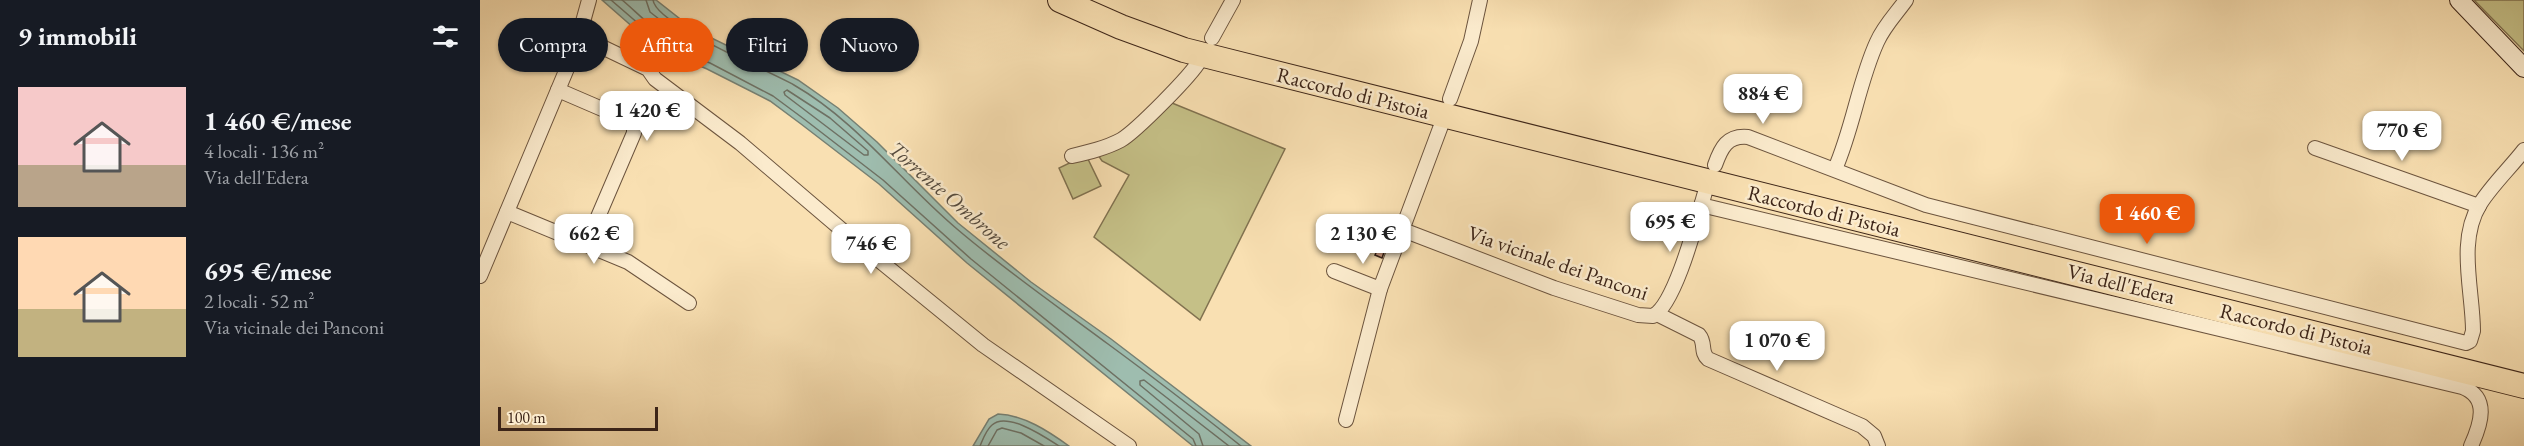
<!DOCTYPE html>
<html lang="it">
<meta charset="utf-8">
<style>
:root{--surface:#171b24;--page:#242831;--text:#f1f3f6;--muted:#9ea1a6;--accent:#ea580c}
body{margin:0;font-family:"EB Garamond",serif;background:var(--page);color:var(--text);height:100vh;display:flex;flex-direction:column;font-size:22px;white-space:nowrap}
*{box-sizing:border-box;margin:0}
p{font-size:20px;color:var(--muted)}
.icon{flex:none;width:33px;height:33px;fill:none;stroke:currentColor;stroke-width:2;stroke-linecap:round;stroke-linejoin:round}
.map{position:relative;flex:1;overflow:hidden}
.sheet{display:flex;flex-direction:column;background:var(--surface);width:480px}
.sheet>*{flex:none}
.top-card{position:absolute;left:18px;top:18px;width:570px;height:54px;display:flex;gap:12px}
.scale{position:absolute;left:18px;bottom:15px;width:160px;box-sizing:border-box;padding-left:6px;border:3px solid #3d2518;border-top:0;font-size:16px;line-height:21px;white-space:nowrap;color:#3d2518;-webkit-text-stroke:4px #fbebcd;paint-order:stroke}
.price{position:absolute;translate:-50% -51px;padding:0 14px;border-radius:12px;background:#fff;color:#222;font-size:20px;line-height:39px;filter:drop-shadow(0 2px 3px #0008)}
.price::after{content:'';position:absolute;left:50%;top:36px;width:18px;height:14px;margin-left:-9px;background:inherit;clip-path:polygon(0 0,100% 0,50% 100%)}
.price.active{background:var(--accent);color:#fff}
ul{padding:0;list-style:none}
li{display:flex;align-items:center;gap:18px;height:150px;padding:0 18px}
li span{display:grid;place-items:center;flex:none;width:168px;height:120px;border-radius:0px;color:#555}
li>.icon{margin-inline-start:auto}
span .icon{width:72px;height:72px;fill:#fffc;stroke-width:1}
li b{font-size:26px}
h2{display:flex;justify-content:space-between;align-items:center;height:72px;padding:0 18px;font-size:26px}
.chip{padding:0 21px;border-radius:27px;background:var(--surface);box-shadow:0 2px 4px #0004;font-size:21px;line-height:54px}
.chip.active{background:var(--accent);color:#fff}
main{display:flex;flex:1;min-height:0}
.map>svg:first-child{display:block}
.green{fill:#c5c087;stroke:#817250;stroke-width:1.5}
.water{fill:#9ebdaf;stroke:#778073;stroke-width:1.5}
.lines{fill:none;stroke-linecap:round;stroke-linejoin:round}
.shore{stroke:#6e7164;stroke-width:1.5}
.building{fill:#eeb292;stroke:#3d2518;stroke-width:1.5}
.street-casing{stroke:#6c543e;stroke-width:16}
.secondary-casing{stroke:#3d2518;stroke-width:20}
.highway-casing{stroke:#3d2518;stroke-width:26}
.street{stroke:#fbebcd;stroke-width:14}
.secondary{stroke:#fbebcd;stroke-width:18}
.highway{stroke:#f9e0b2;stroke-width:24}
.labels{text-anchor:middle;stroke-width:5;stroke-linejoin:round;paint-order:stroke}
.street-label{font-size:21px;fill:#3d2518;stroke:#fbebcd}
.water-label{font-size:22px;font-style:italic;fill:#554b3e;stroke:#fbebcd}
</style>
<main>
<section class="sheet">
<h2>9 immobili<svg class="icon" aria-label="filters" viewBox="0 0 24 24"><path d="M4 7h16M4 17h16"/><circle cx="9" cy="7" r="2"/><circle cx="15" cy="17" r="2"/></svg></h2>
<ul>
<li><span style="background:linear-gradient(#f6c9c9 65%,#b9a48a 0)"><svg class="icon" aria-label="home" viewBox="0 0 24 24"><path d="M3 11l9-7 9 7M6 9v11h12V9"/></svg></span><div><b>1 460 €/mese</b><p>4 locali · 136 m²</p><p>Via dell'Edera</p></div></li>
<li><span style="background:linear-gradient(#ffd9b3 60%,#c2b280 0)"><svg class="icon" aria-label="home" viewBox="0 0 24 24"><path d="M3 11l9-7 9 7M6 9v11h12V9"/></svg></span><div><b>695 €/mese</b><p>2 locali · 52 m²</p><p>Via vicinale dei Panconi</p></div></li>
</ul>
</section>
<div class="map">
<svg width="2044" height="446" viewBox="0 0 2044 446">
<rect width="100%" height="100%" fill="#f9e0b2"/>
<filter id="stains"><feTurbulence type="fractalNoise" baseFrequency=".00333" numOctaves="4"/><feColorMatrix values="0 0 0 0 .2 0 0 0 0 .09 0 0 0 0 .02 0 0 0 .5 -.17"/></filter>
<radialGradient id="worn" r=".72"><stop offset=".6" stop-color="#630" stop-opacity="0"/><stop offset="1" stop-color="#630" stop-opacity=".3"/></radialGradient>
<!-- green -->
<g class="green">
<path d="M1994,0H2044V51Z"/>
<path d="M692,103L805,149L720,320L614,237L649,175L622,161L618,155L653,138Z"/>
<path d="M606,155L621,186L593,199L579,168Z"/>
</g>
<!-- water -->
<g class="water">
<path d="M122,0H176L213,29L318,80L358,108L397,142L478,223L551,282L631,339L771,446H713L487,263L399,184L321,124L290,101L227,69L185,51L163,36Z"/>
<path d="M518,414C544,415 568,431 589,446H493L509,419Z"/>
</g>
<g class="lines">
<!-- shore -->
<g class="shore">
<path d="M131,0L167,31L187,46L230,63L293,96L324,119L403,180L491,259L713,439L716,446"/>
<path d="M142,0C157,12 183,41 202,42V37L170,12L166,0"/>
<path d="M173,0C176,25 290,71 314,85C378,122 421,182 477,229C525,270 577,306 628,344C673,377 717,411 761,446"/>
<path d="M307,90L350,118L388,151V155H384L305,95L304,92Z"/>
<path d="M500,446C503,439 506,430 512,425C527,411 565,437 579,446"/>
<path d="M508,446L517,430L522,428L541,433L564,446"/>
<path d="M723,446L719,434L660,385V381L664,380L749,446"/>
</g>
</g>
<!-- building -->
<path class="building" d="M910,229L912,230L902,258L895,255L906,231L909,233Z"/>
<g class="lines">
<defs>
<g id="street">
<path d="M732,38L753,0"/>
<path d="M96,47H122L168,69L175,79L260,143L362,230L503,345L649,446"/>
<path d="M78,90L150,121L154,126V133L106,245"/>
<path d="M970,99L991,41L1000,0"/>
<path d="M1835,148L1999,206"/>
<path d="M592,156C609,152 626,148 641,140C656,131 711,76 720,60"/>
<path d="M1235,165C1241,148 1247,135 1268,137L1446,205L1986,343L1990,341L1993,331C1993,291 1977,241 2000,204C2012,185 2030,168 2044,150"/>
<path d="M1355,169C1373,128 1379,81 1397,42C1404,26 1416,14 1426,0"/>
<path d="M1221,205L1982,387C2010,397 2001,424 1991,446"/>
<path d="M27,212L148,262L209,303"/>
<path d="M923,230L1074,288L1158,315L1173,316C1196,304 1218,215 1226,189"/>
<path d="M854,271L900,289"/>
<path d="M0,276L96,47L109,0"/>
<path d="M1177,314L1219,335C1226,343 1220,352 1228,359L1382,426L1394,436L1398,446"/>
<path d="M866,420L900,289L962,123"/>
</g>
<path id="secondary" d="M1979,0L2044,68"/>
<path id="highway" d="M580,0L641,27L704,50L2044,386"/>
</defs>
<!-- street casing -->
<use href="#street" class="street-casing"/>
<!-- secondary casing -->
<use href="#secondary" class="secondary-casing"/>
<!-- highway casing -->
<use href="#highway" class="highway-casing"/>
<!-- street -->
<use href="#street" class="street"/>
<!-- secondary -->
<use href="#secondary" class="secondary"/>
<!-- highway -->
<use href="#highway" class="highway"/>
</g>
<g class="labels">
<!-- street labels -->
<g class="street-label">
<text transform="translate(873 93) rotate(14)" y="7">Raccordo di Pistoia</text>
<text transform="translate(1344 211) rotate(14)" y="7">Raccordo di Pistoia</text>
<text transform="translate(1078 263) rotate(19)" y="7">Via vicinale dei Panconi</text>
<text transform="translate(1641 284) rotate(14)" y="7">Via dell'Edera</text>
<text transform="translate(1816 329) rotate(14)" y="7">Raccordo di Pistoia</text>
</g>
<!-- water labels -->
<g class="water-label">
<text transform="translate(470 195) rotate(41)" y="8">Torrente Ombrone</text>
</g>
</g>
<rect width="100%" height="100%" filter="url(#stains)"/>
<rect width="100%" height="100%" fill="url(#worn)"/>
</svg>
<div class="scale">100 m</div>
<b class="price" style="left:1283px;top:125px">884 €</b>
<b class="price" style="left:167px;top:142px">1 420 €</b>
<b class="price" style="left:1922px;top:162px">770 €</b>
<b class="price active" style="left:1667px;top:245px">1 460 €</b>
<b class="price" style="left:1190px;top:253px">695 €</b>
<b class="price" style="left:114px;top:265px">662 €</b>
<b class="price" style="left:883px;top:265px">2 130 €</b>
<b class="price" style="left:391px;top:275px">746 €</b>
<b class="price" style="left:1297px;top:372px">1 070 €</b>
<div class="top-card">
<a class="chip">Compra</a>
<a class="chip active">Affitta</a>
<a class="chip">Filtri</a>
<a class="chip">Nuovo</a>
</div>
</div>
</main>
